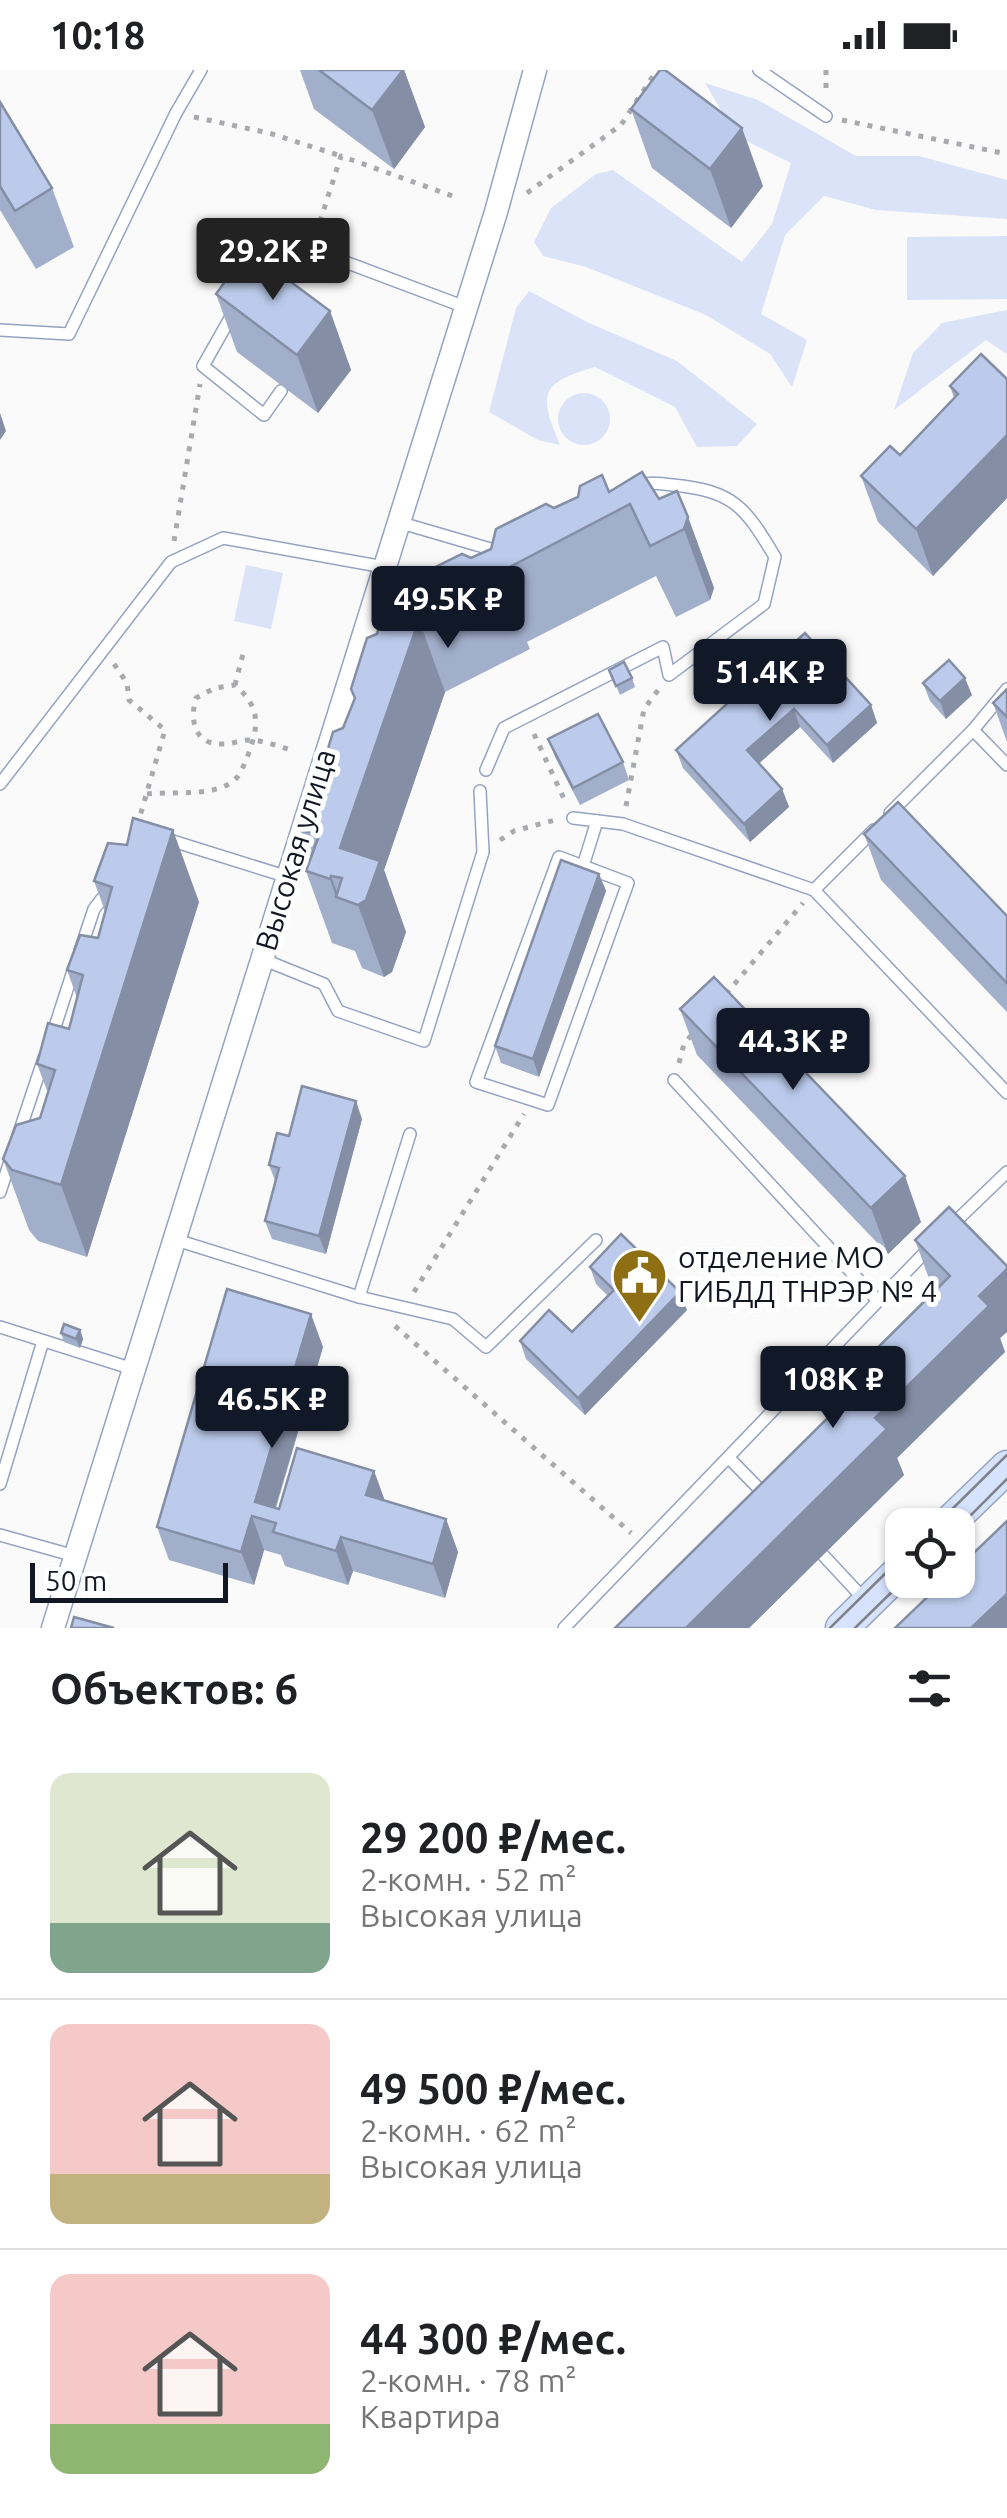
<!DOCTYPE html>
<html lang="ru">
<meta charset="utf-8">
<style>
:root{--surface:#fff;--page:#f2f2f2;--text:#202124;--muted:#757577;--line:#e0e0e0;--accent:#111827}
body{margin:0;font-family:Ubuntu,sans-serif;background:var(--page);color:var(--text);height:100vh;display:flex;flex-direction:column;font-size:38px;white-space:nowrap}
*{box-sizing:border-box;margin:0}
p{font-size:32px;color:var(--muted)}
.icon{flex:none;width:55px;height:55px;fill:none;stroke:currentColor;stroke-width:2;stroke-linecap:round;stroke-linejoin:round}
.map{position:relative;height:1558px;overflow:hidden}
.sheet{display:flex;flex-direction:column;background:var(--surface);flex:1}
.sheet>*{flex:none}
.controls{position:absolute;left:885px;top:1438px;display:grid;gap:20px}
.controls a{display:grid;place-items:center;width:90px;height:90px;border-radius:20px;background:var(--surface);box-shadow:0 2px 8px #0004;font-size:50px}
.scale{position:absolute;left:30px;bottom:25px;width:198px;box-sizing:border-box;padding-left:10px;border:5px solid #131723;border-top:0;font-size:28px;line-height:35px;white-space:nowrap;color:#131723;-webkit-text-stroke:8px #fff;paint-order:stroke}
.price{position:absolute;translate:-50% -85px;padding:0 22px;border-radius:10px;background:var(--accent);color:#fff;font-size:32px;line-height:65px;filter:drop-shadow(0 2px 5px #0008)}
.price::after{content:'';position:absolute;left:50%;top:60px;width:30px;height:22px;margin-left:-15px;background:inherit;clip-path:polygon(0 0,100% 0,50% 100%)}
.price.on{background:#222;color:#fff}
ul{padding:0;list-style:none}
li{display:flex;align-items:center;gap:30px;height:250px;padding:0 50px}
li+li{border-top:2px solid var(--line)}
li span{display:grid;place-items:center;flex:none;width:280px;height:200px;border-radius:20px;color:#555}
li>.icon{margin-inline-start:auto}
span .icon{width:120px;height:120px;fill:#fffc;stroke-width:1}
li b{font-size:42px}
h2{display:flex;justify-content:space-between;align-items:center;height:120px;padding:0 50px;font-size:42px}
.status{display:flex;justify-content:space-between;align-items:center;height:70px;padding:0 50px;background:var(--surface);direction:ltr}
.status svg{height:28px;fill:currentColor}
.map>svg:first-child{display:block}
.green{fill:#dae3f8}
.lines{fill:none;stroke-linecap:round;stroke-linejoin:round}
.lane-casing{stroke:#95a3c2;stroke-width:14}
.street-casing{stroke:#95a3c2;stroke-width:25}
.secondary-casing{stroke:#95a3c2;stroke-width:35}
.path{stroke:#a8aaae;stroke-width:5;stroke-dasharray:5 8;stroke-linecap:butt}
.lane{stroke:#fff;stroke-width:11}
.street{stroke:#fff;stroke-width:22}
.secondary{stroke:#d7e2fd;stroke-width:32}
.tram{stroke:#7f8288;stroke-width:2.5}
.wall{fill:#a2afcb}
.shaded-wall{fill:#848ea5}
.building{fill:#bccbec;stroke:#848ea5;stroke-width:2.5}
.labels{text-anchor:middle;stroke-width:10;stroke-linejoin:round;paint-order:stroke}
.street-label{font-size:30px;fill:#131723;stroke:#fff}
.poi-label{font-size:30px;fill:#131723;stroke:#fff;text-anchor:start}
</style>
<div class="status"><b>10:18</b><svg viewBox="0 0 49 12"><path d="M0 12V9h3v3zM5 12V6h3v6zM10 12V3h3v9zM15 12V0h3v12zM26 1h20v11H26zM47 4h2v5h-2z"/></svg></div>
<div class="map">
<svg width="1007" height="1558" viewBox="0 0 1007 1558">
<rect width="100%" height="100%" fill="#fafafa"/>
<!-- green -->
<g class="green">
<path d="M705,13L758,30L856,86H919L1007,110V149L876,140L824,126L785,165L761,244L807,270L792,317L770,284L706,245L586,197L543,186L534,172L551,138L596,104L613,100L742,192L772,154L791,93L736,66Z"/>
<path d="M1007,166V229L907,230V167Z"/>
<path d="M529,221L587,252L677,291L757,354L737,376L697,377L675,337L595,297C540,313 538,323 560,375L538,370L489,342L516,238Z"/>
<path d="M1007,240V284L986,270L894,340L913,283L942,253Z"/>
<circle cx="584" cy="349" r="26"/>
<path d="M246,495L283,503L271,559L234,551Z"/>
</g>
<g class="lines">
<defs>
<g id="lane">
<path d="M759,0L826,46"/>
<path d="M257,200L276,166L465,237"/>
<path d="M233,243L203,296L264,345L281,321"/>
<path d="M0,260L69,264L176,43L201,0"/>
<path d="M398,452L494,480L504,475"/>
<path d="M973,660L1007,695"/>
<path d="M486,700L504,658L663,577L669,605L764,534L775,487C745,437 734,421 673,415C660,414 647,411 635,417"/>
<path d="M0,714L171,492L223,468L384,497"/>
<path d="M890,743L973,660L1007,619"/>
<path d="M573,748L623,754L814,820"/>
<path d="M874,760L814,820L1007,1023"/>
<path d="M163,768L288,807"/>
<path d="M559,787L628,813L548,1035L476,1012Z"/>
<path d="M583,796L597,751"/>
<path d="M80,881L94,839L108,821"/>
<path d="M262,889L324,914L338,941L424,971L483,782L480,721"/>
<path d="M52,966L74,898"/>
<path d="M674,1010L878,1231"/>
<path d="M18,1066L44,988"/>
<path d="M0,1122L11,1088"/>
<path d="M953,1154L1007,1102"/>
<path d="M173,1169L359,1227L410,1064"/>
<path d="M359,1227L453,1249L486,1277L596,1170"/>
<path d="M0,1257L133,1299"/>
<path d="M729,1388L768,1428"/>
<path d="M0,1414L43,1271"/>
<path d="M0,1465L75,1486"/>
<path d="M823,1485L864,1529"/>
<path d="M564,1558L932,1175"/>
</g>
<path id="street" d="M53,1558L496,142L535,0"/>
<g id="secondary">
<path d="M947,1455L1007,1397"/>
<path d="M842,1558L902,1499"/>
</g>
</defs>
<!-- lane casing -->
<use href="#lane" class="lane-casing"/>
<!-- street casing -->
<use href="#street" class="street-casing"/>
<!-- secondary casing -->
<use href="#secondary" class="secondary-casing"/>
<!-- path -->
<g class="path">
<path d="M826,0V22"/>
<path d="M194,47L269,63L341,86"/>
<path d="M842,50L1007,84"/>
<path d="M527,123L621,55L657,0"/>
<path d="M316,164L341,86L458,128"/>
<path d="M174,471L200,314"/>
<path d="M114,594L127,613L129,630L165,660L138,753"/>
<path d="M235,615L244,580"/>
<path d="M534,664L565,731"/>
<path d="M147,724C172,721 211,727 232,712C241,706 244,694 248,685C259,655 261,638 235,615L215,618L196,628C190,648 193,674 221,674C231,675 241,669 252,670C265,671 278,676 291,680"/>
<path d="M626,736L644,639L659,619"/>
<path d="M500,770L514,761L555,750"/>
<path d="M726,924L803,833"/>
<path d="M679,993L684,974L693,963"/>
<path d="M414,1222L524,1044"/>
<path d="M395,1256L631,1463"/>
</g>
<!-- lane -->
<use href="#lane" class="lane"/>
<!-- street -->
<use href="#street" class="street"/>
<!-- secondary -->
<use href="#secondary" class="secondary"/>
<!-- tram -->
<g class="tram">
<path d="M936,1455L1007,1385"/>
<path d="M958,1458L1007,1409"/>
<path d="M830,1558L902,1487"/>
<path d="M855,1558L904,1510"/>
</g>
</g>
<!-- wall -->
<g class="wall">
<path d="M300,0H404L425,57L394,99L314,39Z"/>
<path d="M0,32L52,118L74,177L36,199L0,140Z"/>
<path d="M631,39L763,116L731,158L652,98Z"/>
<path d="M216,224L330,241L351,300L318,343L237,282Z"/>
<path d="M1007,309V428L933,506L878,452L861,406L900,385L954,328L950,316Z"/>
<path d="M609,422L659,429L688,447L714,518L710,530L676,547L656,506L527,572L530,579L445,622L384,800L406,862L392,902L384,907L362,898L355,881L332,873L306,801L311,787L301,761L314,748L322,724L318,712L355,630L351,619L377,564L389,544L471,488L491,479L554,438Z"/>
<path d="M805,563L871,635L877,653L833,693L800,657L759,693L782,719L789,737L750,772L683,698L676,680Z"/>
<path d="M609,600L632,608L635,617L620,625Z"/>
<path d="M923,613L972,625L946,649L930,631Z"/>
<path d="M1007,619V672L993,633Z"/>
<path d="M548,669L623,692L629,710L580,735L555,687Z"/>
<path d="M864,764L1007,846V942L881,810Z"/>
<path d="M599,804L606,821L539,1007L501,993L495,976Z"/>
<path d="M94,811L199,832L87,1187L38,1171L29,1160L3,1089L40,1048L48,1023L37,994L69,959L77,928L67,900L98,868L105,841Z"/>
<path d="M680,939L921,1152L888,1184L697,985Z"/>
<path d="M362,1049L326,1184L272,1169L265,1151L276,1113L269,1095L289,1066Z"/>
<path d="M915,1170L1007,1196V1262L1000,1268L1005,1282L897,1388L904,1405L749,1558H615L843,1333L838,1317L935,1220L932,1217Z"/>
<path d="M590,1197L687,1240L585,1345L526,1289L520,1271L572,1262L608,1226L596,1214Z"/>
<path d="M80,1260L83,1269L80,1278L64,1272L61,1263Z"/>
<path d="M323,1277L276,1438L279,1439L374,1401L385,1431L446,1449L458,1482L445,1528L353,1501L348,1515L285,1496L281,1485L264,1480L254,1515L169,1490L157,1457Z"/>
</g>
<!-- shaded-wall -->
<g class="shaded-wall">
<path d="M403,0H404L425,57L394,99L372,40Z"/>
<path d="M742,58L763,116L731,158L710,99Z"/>
<path d="M330,241L351,300L318,343L297,285Z"/>
<path d="M0,343L6,361L0,370Z"/>
<path d="M1007,365V428L933,506L916,459Z"/>
<path d="M688,447L714,518L710,530L684,459Z"/>
<path d="M419,550L445,622L384,800L406,862L392,902L384,907L358,835L340,778Z"/>
<path d="M965,608L972,625L946,649L940,631Z"/>
<path d="M871,635L877,653L833,693L827,675Z"/>
<path d="M794,639L800,657L754,698L747,680Z"/>
<path d="M782,719L789,737L750,772L744,754Z"/>
<path d="M173,760L199,832L87,1187L61,1115Z"/>
<path d="M599,804L606,821L539,1007L533,989Z"/>
<path d="M331,806L339,828L336,827L330,809Z"/>
<path d="M356,1031L362,1049L326,1184L319,1166Z"/>
<path d="M905,1106L921,1152L888,1184L871,1138Z"/>
<path d="M1007,1199V1262L1000,1268L1005,1282L897,1388L904,1405L749,1558H686L875,1348L979,1226Z"/>
<path d="M680,1222L687,1240L585,1345L578,1328Z"/>
<path d="M311,1244L323,1277L271,1452L255,1432Z"/>
<path d="M80,1260L83,1269L80,1278L76,1269Z"/>
<path d="M374,1401L386,1434L366,1425Z"/>
<path d="M252,1446L264,1480L254,1515L241,1482Z"/>
<path d="M446,1449L458,1482L445,1528L433,1494Z"/>
<path d="M341,1467L353,1501L348,1515L336,1481Z"/>
<path d="M1007,1524V1558H971Z"/>
</g>
<!-- building -->
<g class="building">
<path d="M319,0H403L372,40Z"/>
<path d="M660,0H665L742,58L710,99L631,39Z"/>
<path d="M0,32L52,118L15,141L0,116Z"/>
<path d="M248,180L330,241L297,285L216,224Z"/>
<path d="M981,284L1007,309V365L916,459L861,406L890,376L900,385L958,324L950,316Z"/>
<path d="M642,402L659,429L677,421L688,447L684,459L650,476L630,434L500,502L504,507L419,550L340,778L380,791L366,830L358,835L336,827L342,808L331,806L330,809L306,801L320,763L301,761L303,751L314,748L323,722L318,712L333,662L343,658L355,628L351,619L367,568L377,564L385,544H389L395,531L411,518L413,508L462,484L471,488L491,479L496,459L546,434L554,438L578,427L580,416L602,405L609,422Z"/>
<path d="M805,563L871,635L827,675L794,639L747,680L782,719L744,754L676,680Z"/>
<path d="M949,590L965,608L940,631L923,613Z"/>
<path d="M624,592L632,608L616,616L609,600Z"/>
<path d="M1007,619V647L993,633Z"/>
<path d="M598,644L623,692L573,718L548,669Z"/>
<path d="M898,732L1007,846V913L864,764Z"/>
<path d="M133,748L173,760L61,1115L12,1100L3,1089L16,1055L40,1048L55,1000L37,994L48,953L69,959L83,905L67,900L80,865L98,868L112,817L94,811L108,773L127,775Z"/>
<path d="M561,790L599,804L533,989L495,976Z"/>
<path d="M714,907L905,1106L871,1138L680,939Z"/>
<path d="M302,1016L356,1031L319,1166L265,1151L279,1098L269,1095L277,1063L289,1066Z"/>
<path d="M949,1137L1007,1196V1199L979,1226L989,1236L875,1348L887,1359L686,1558H615L848,1328L838,1317L950,1206L915,1170Z"/>
<path d="M621,1164L680,1222L578,1328L520,1271L549,1240L572,1262L614,1220L590,1197Z"/>
<path d="M227,1219L311,1244L255,1432L279,1439L297,1378L374,1401L366,1425L446,1449L433,1494L341,1467L336,1481L273,1462L276,1453L252,1446L241,1482L157,1457Z"/>
<path d="M64,1254L80,1260L76,1269L61,1263Z"/>
<path d="M1007,1451V1524L971,1558H895L945,1510H958V1498Z"/>
<path d="M74,1547L114,1558H71Z"/>
</g>
<!-- icons -->
<defs>
<symbol id="civic-pin" viewBox="-11 -11 22 30"><path d="M0 17L-7.5 6A9.5 9.5 0 1 1 7.5 6Z" fill="#8f6f13" stroke="#fff"/><path d="M-.6-6.5H3V-4.5H.6V-3L4-1V1h2V6H-6V1h2V-1L-.6-3ZM-1.2 2.5V6h2.4V2.5Z" fill="#fff"/></symbol>
</defs>
<g fill-rule="evenodd">
<use href="#civic-pin" x="608" y="1174" width="63" height="86"/>
</g>
<g class="labels">
<!-- street labels -->
<g class="street-label">
<text transform="translate(296 780) rotate(-73)" y="10">Высокая улица</text>
</g>
<!-- poi labels -->
<g class="poi-label">
<text x="678" y="1198">отделение МО<tspan x="678" dy="34">ГИБДД ТНРЭР № 4</tspan></text>
</g>
</g>
</svg>
<div class="controls">
<a><svg class="icon" aria-label="locate" viewBox="0 0 24 24"><circle cx="12" cy="12" r="6"/><path d="M12 2v4M12 18v4M2 12h4M18 12h4"/></svg></a>
</div>
<div class="scale">50 m</div>
<b class="price on" style="left:273px;top:233px">29.2K ₽</b>
<b class="price" style="left:448px;top:581px">49.5K ₽</b>
<b class="price" style="left:770px;top:654px">51.4K ₽</b>
<b class="price" style="left:793px;top:1023px">44.3K ₽</b>
<b class="price" style="left:833px;top:1361px">108K ₽</b>
<b class="price" style="left:272px;top:1381px">46.5K ₽</b>
</div>
<section class="sheet">
<h2>Объектов: 6<svg class="icon" aria-label="filters" viewBox="0 0 24 24"><path d="M4 7h16M4 17h16"/><circle cx="9" cy="7" r="2"/><circle cx="15" cy="17" r="2"/></svg></h2>
<ul>
<li><span style="background:linear-gradient(#dfe7d0 75%,#7fa58c 0)"><svg class="icon" aria-label="home" viewBox="0 0 24 24"><path d="M3 11l9-7 9 7M6 9v11h12V9"/></svg></span><div><b>29 200 ₽/мес.</b><p>2-комн. · 52 m²</p><p>Высокая улица</p></div></li>
<li><span style="background:linear-gradient(#f6c9c9 75%,#c2b280 0)"><svg class="icon" aria-label="home" viewBox="0 0 24 24"><path d="M3 11l9-7 9 7M6 9v11h12V9"/></svg></span><div><b>49 500 ₽/мес.</b><p>2-комн. · 62 m²</p><p>Высокая улица</p></div></li>
<li><span style="background:linear-gradient(#f6c9c9 75%,#8fb573 0)"><svg class="icon" aria-label="home" viewBox="0 0 24 24"><path d="M3 11l9-7 9 7M6 9v11h12V9"/></svg></span><div><b>44 300 ₽/мес.</b><p>2-комн. · 78 m²</p><p>Квартира</p></div></li>
</ul>
</section>
